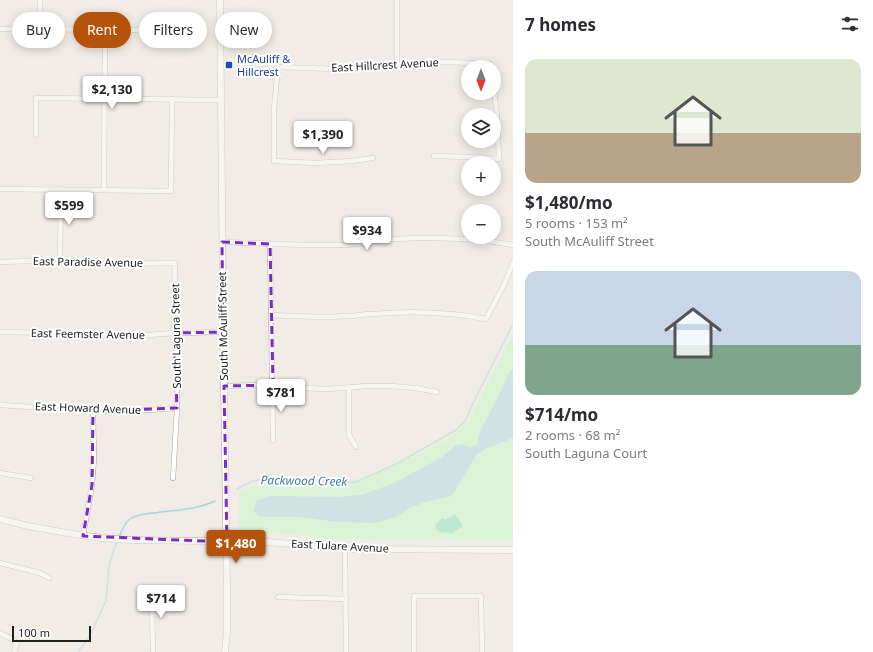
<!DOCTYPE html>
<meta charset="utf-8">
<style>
:root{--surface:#fff;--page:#f7f7f7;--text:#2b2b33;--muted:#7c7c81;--accent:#b45309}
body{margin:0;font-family:"Noto Sans",sans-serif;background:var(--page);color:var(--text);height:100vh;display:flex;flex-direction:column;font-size:15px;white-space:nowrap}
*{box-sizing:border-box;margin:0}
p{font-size:13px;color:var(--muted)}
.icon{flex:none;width:22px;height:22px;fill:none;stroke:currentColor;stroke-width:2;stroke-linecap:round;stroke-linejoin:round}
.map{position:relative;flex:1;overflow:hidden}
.details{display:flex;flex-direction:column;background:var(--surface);width:360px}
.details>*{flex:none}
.top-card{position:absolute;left:12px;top:12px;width:380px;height:36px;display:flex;gap:8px}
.needle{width:26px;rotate:180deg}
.tools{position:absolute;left:461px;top:60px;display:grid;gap:8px}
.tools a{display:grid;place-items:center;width:40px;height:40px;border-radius:50%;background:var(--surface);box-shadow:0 2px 10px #0003;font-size:20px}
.scale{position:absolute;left:12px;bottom:10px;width:79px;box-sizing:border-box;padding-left:4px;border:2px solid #202020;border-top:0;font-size:11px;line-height:14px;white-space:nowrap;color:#202020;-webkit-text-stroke:3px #fff;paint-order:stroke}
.price{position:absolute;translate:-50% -34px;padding:0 9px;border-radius:4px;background:#fff;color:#222;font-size:13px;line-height:26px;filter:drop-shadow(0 1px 2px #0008)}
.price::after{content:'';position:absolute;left:50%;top:24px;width:12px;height:9px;margin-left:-6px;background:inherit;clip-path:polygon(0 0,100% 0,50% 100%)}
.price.selected{background:var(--accent);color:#fff}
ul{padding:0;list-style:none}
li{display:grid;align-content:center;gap:8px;height:212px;padding:0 12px}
li span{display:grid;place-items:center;height:124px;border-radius:12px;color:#555}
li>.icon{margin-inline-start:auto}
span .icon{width:72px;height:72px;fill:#fffc;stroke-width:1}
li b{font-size:17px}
h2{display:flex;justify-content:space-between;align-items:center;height:48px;padding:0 12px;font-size:17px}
.tag{padding:0 14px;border-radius:18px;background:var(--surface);box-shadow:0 2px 10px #0003;font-size:14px;line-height:36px}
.tag.selected{background:var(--accent);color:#fff}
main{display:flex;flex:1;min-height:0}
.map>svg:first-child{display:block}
.park{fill:#c2fcc2}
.pitch{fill:#81e3b5}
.water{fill:#a5d8e0}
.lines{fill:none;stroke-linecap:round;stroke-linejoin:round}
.stream{stroke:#a5d8e0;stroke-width:1.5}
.minor-casing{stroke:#a7a7a7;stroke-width:5.5}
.tertiary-casing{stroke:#a7a7a7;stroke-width:7}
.minor{stroke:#fff;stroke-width:4.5}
.tertiary{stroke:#fff;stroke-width:6}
.marked{fill:none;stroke:#7b2cbf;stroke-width:3;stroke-dasharray:8 5;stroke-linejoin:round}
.transit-dot{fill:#1a4fb4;stroke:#fff;stroke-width:1.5}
.labels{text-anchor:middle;stroke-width:4;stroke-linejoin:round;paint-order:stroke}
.transit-label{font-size:11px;fill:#164399;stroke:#fff;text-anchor:start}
.street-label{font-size:11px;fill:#202020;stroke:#fff}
.water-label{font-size:12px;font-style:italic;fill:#427ba5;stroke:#fff}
</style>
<main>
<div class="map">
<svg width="513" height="652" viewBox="0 0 513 652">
<rect width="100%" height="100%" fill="#f1ece6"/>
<!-- park -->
<path class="park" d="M513,335V541L328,539L280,533L243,532L239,527V492L254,486L271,482L342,483L375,474L411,458L448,439L467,424Z"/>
<!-- pitch -->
<path class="pitch" d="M455,514L463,526L451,534C446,531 441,534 436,530L435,524C439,523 439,520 442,518L445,520Z"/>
<!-- water -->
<path class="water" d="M513,368V438L485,449L476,455L453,495L448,497L425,502L410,508L394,518L375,523L337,522L301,517H270L259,516L253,511L256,501L269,496L342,497L364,494L394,483L442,457L455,446L462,444L471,448L477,444L480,432L498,397L510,371Z"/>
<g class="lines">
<!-- stream -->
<g class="stream">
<path d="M237,489C251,481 258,477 275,481L356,482L398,463L456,430L465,421L474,401L513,324"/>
<path d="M119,537C122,531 124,523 130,519C138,513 151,514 160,512C179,510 198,509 215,501"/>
<path d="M78,652L89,637L106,601L109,566L114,549L117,541"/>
</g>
<defs>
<g id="minor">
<path d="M0,29L164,30"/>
<path d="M40,29V0"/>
<path d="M397,66V0"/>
<path d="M36,135V98L221,100"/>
<path d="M434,156L472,157L499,159L497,115L494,90"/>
<path d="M373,158L352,161L316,163L274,161V109L278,67L334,69L368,68L422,63L450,62L491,64L492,67"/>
<path d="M0,189L171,191L172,99"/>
<path d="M104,190L105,30"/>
<path d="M222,242C263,243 303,246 344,245C361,244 378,240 395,239C434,237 474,238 513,245"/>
<path d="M270,244L273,440"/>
<path d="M0,262L30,261L108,264L175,263L174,301V333L177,367V408L173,478"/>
<path d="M60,262L61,189"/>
<path d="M271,315C297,316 322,318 348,316C356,316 364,314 372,314C409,311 450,312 486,319L505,283L513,262"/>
<path d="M0,332L56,333L91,336H136L174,333L223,332"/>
<path d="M224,386L273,385L300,388L328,389L367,386H390L415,388L437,392"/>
<path d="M349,388V435L356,447"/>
<path d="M0,405L93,411H133L177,408"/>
<path d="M0,473L31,478"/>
<path d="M83,536L92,485L94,458L93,411"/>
<path d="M345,549L346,652"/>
<path d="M0,563L40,573L49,578"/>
<path d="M146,591L152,601L153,652"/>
<path d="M278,597L346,599"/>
<path d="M0,633L12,639L17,643L14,652"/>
<path d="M414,652V596H481L482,652"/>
</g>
<g id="tertiary">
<path d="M220,0L221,100L224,386L227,586V631L225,652"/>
<path d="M0,519L28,526L67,533L102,538L131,540L268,542L345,549L513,550"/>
</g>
</defs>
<!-- minor casing -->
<use href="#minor" class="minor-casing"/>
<!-- tertiary casing -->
<use href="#tertiary" class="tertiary-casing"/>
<!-- minor -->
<use href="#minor" class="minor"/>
<!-- tertiary -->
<use href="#tertiary" class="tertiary"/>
</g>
<!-- marked area -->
<path d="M0 0H513V652H0ZM222,242L270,244L273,385L224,386L227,542L83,536L92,485L93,411L177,408L174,333L223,332Z" fill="#f1ece6" fill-opacity=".55" fill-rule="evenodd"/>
<path class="marked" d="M222,242L270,244L273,385L224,386L227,542L83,536L92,485L93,411L177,408L174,333L223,332Z"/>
<!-- markers -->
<rect class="transit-dot" x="225" y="61" width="8" height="8" rx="2"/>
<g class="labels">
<!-- transit labels -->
<g class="transit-label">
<text x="237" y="63">McAuliff &amp;<tspan x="237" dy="13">Hillcrest</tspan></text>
</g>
<!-- street labels -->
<g class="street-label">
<text transform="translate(385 65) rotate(-3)" y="4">East Hillcrest Avenue</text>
<text transform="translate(88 262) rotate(1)" y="4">East Paradise Avenue</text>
<text transform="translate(223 326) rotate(-91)" y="4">South McAuliff Street</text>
<text transform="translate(88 334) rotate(1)" y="4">East Feemster Avenue</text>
<text transform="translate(176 336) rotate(-91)" y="4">South Laguna Street</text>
<text transform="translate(88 408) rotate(2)" y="4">East Howard Avenue</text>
<text transform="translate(340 546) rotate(3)" y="4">East Tulare Avenue</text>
</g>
<!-- water labels -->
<g class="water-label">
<text transform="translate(304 481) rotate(1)" y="4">Packwood Creek</text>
</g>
</g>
</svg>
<div class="tools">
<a><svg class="needle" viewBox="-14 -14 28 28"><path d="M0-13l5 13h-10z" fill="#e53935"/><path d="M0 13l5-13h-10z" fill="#7c7c81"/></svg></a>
<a><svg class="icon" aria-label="layers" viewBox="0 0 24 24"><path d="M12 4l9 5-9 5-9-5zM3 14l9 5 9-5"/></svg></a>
<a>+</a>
<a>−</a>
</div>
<div class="scale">100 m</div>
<b class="price" style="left:112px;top:110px">$2,130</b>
<b class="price" style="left:323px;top:155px">$1,390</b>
<b class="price" style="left:69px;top:226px">$599</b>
<b class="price" style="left:367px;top:251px">$934</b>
<b class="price" style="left:281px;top:413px">$781</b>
<b class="price selected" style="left:236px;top:564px">$1,480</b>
<b class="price" style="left:161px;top:619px">$714</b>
<div class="top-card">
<a class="tag">Buy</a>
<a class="tag selected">Rent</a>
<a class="tag">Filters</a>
<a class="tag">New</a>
</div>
</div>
<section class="details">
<h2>7 homes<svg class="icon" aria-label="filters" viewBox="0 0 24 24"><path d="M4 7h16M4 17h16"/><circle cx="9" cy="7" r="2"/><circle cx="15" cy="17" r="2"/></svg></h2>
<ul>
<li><span style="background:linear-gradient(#dfe7d0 60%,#b9a48a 0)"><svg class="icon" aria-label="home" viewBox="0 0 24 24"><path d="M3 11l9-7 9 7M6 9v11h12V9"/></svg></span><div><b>$1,480/mo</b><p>5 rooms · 153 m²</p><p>South McAuliff Street</p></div></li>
<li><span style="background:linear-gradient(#c9d6e8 60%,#7fa58c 0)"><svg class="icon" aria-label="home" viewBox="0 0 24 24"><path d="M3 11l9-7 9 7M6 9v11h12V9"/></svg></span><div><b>$714/mo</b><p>2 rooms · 68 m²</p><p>South Laguna Court</p></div></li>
</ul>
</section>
</main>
